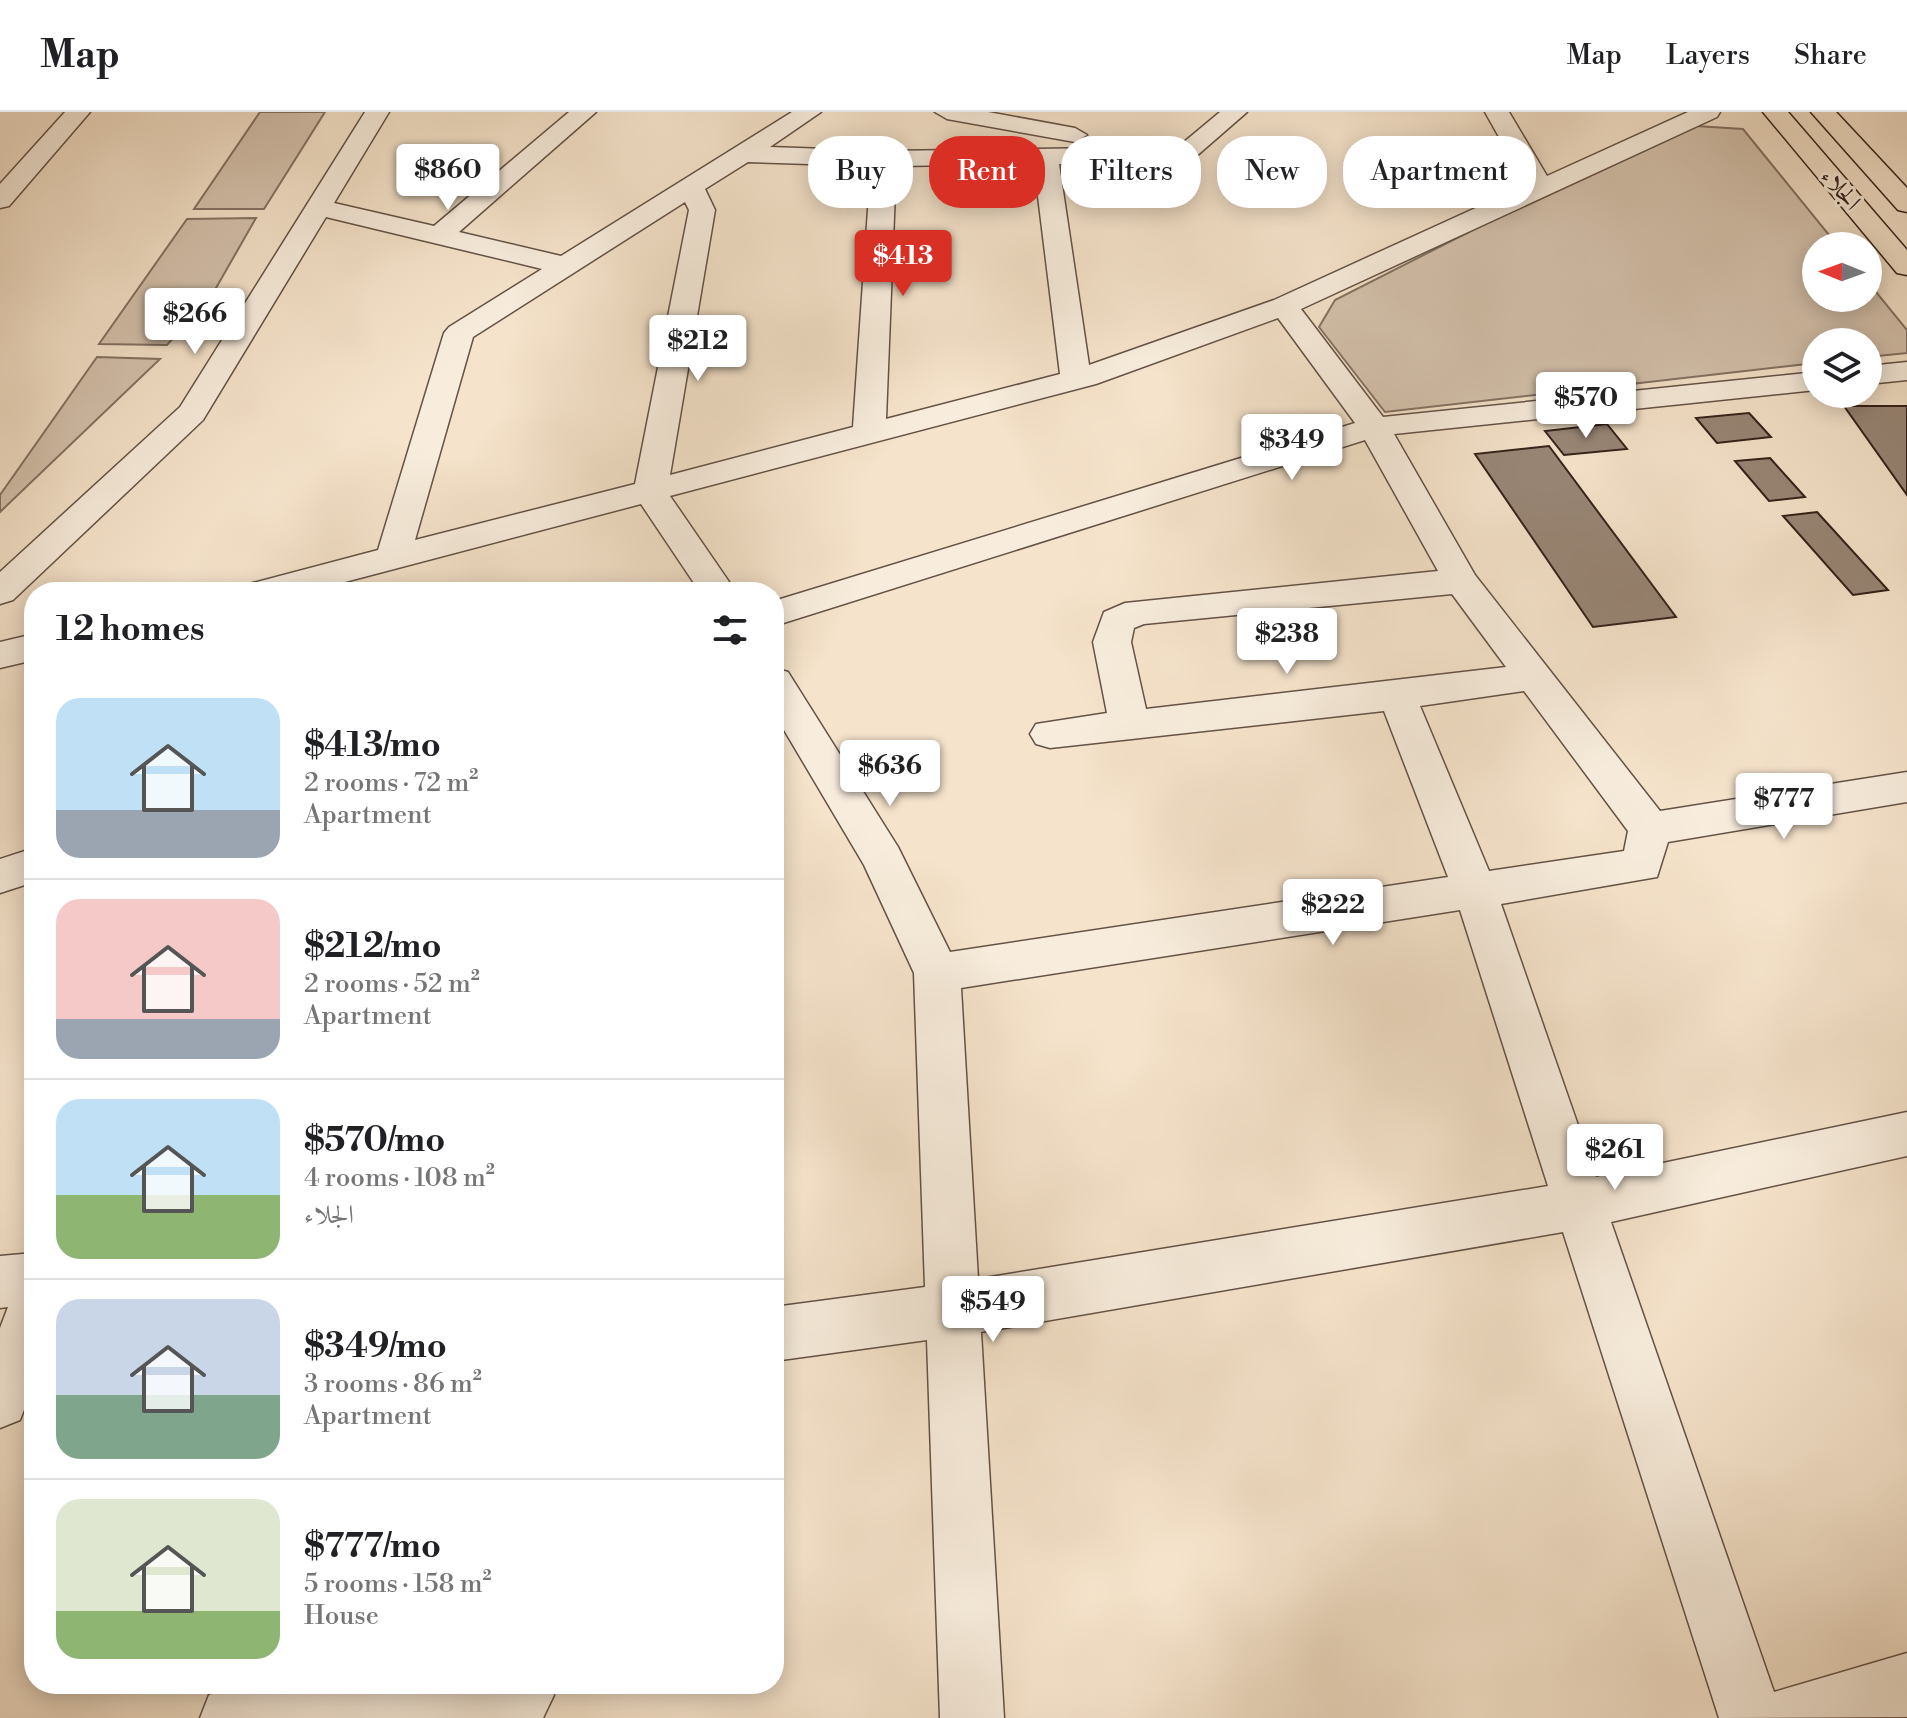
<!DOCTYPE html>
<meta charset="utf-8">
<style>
:root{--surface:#fff;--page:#f2f2f2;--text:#202124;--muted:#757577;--line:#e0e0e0;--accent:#d93025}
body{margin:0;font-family:"Libre Bodoni",Amiri,serif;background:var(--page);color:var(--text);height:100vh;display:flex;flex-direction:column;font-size:30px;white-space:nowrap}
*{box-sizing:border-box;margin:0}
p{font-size:26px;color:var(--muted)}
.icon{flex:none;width:44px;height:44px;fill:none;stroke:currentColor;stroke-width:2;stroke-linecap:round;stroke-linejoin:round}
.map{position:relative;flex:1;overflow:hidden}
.sheet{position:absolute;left:24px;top:470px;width:760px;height:1112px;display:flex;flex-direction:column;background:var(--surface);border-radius:32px;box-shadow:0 4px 20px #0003}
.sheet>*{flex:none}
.banner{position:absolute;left:808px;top:24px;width:760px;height:72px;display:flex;gap:16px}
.needle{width:52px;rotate:271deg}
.fabs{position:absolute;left:1802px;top:120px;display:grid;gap:16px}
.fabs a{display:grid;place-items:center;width:80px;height:80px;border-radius:50%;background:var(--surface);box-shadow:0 4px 20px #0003;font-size:40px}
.price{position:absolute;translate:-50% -68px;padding:0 18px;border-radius:8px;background:#fff;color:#222;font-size:26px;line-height:52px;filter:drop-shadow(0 2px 4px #0008)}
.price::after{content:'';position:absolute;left:50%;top:48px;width:24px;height:18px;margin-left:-12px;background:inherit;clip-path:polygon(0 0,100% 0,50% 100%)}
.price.active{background:var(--accent);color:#fff}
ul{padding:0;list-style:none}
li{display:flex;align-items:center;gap:24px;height:200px;padding:0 32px}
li+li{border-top:2px solid var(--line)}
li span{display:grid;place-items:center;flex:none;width:224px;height:160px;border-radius:24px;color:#555}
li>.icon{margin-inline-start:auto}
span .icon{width:96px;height:96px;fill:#fffc;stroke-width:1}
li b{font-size:34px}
h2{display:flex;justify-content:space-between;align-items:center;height:96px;padding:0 32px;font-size:34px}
.tag{padding:0 28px;border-radius:32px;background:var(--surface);box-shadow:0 4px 20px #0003;font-size:28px;line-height:72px}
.tag.active{background:var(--accent);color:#fff}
header{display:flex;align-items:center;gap:48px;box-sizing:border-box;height:112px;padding:0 40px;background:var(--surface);border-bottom:2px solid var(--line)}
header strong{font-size:38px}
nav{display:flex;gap:44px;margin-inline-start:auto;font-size:28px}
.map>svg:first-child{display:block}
.green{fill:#d4c2ad;stroke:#847264;stroke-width:2}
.building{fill:#988676;stroke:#34211a;stroke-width:2}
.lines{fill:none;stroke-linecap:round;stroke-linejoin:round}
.minor-casing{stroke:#645246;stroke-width:3}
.trunk-casing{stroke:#34211a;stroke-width:3}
.minor{fill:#f8eddd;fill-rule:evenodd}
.trunk{fill:#f5e3cb;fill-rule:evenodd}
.labels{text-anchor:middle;stroke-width:6;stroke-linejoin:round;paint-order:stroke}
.far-street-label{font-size:24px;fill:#34211a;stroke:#f8eddd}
</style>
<header>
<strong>Map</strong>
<nav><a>Map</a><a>Layers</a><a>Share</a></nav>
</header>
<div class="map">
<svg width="1907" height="1606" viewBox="0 0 1907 1606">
<rect width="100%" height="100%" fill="#f5e3cb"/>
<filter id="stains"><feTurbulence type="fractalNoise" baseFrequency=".0025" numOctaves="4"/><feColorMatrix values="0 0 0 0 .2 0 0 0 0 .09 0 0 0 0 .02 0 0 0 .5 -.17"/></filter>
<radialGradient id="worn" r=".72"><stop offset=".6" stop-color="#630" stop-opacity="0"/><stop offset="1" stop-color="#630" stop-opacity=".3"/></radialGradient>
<!-- green -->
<g class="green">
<path d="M260,0H325L264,97H194Z"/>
<path d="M1680,13L1743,17L1838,134H1816V186H1868V170L1907,218V241L1868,245V230H1816V251L1385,300L1319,215L1335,188Z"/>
<path d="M256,106L212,183L167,233L99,232L187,107Z"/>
<path d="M97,245L160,247L0,400V383Z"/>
</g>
<!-- building -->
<g class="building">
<path d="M1844,294H1907V383Z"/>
<path d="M1749,301L1771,325L1717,331L1696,306Z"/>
<path d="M1607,312L1627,337L1564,343L1545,319Z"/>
<path d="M1549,334L1676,505L1593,515L1475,342Z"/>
<path d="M1770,346L1805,385L1769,389L1735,349Z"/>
<path d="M1817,400L1888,478L1853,483L1783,404Z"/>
</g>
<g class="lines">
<defs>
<g id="minor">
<path d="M65,0H90L9,94L0,96V72Z"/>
<path d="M365,0H389L334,91L434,114L569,0H596L459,120L561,144L792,0H821L770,35L884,39L1178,35L1220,0H1247L1193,47L1059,52L1089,253L1274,188L1526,73L1485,0H1509L1547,64L1688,0H1720L1717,5L1301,197L1383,305L1816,260V278L1394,322L1475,463L1660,699L1907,660V690L1668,730L1657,765L1501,792L1596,1065L1907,1000V1044L1611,1110L1774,1580L1907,1541V1605L1719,1606L1563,1120L981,1220L1004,1606H940L927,1228L774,1249V1195L925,1175L914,861L864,753L774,601V556L788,560L898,735L950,840L1448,765L1384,599L1050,636L1036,632L1030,622L1036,612L1107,601L1093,530L1104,500L1125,491L1438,459L1365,328L774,514V489L1355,311L1278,206L1096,272L670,384L736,480H700L641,392L307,480H244L249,472L378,438L444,221L449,215L542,157L326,105L203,308L13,488L0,492V460L180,295ZM748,50L871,54L853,315L670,363L715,98L705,77ZM1034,52L1060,262L886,307L896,54ZM685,90L689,98L635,372L415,428L473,225ZM1452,482L1506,555L1146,597L1131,530L1134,516L1144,512ZM1524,579L1628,719L1624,739L1489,759L1420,594ZM1460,798L1548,1074L978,1167L961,876Z"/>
<path d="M935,0H988L1075,16L1087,23L1075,30L947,7Z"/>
<path d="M1907,250V268L1868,272V254Z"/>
<path d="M34,522V548L0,556V530Z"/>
<path d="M34,736V770L0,781V747Z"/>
<path d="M34,1141V1272L20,1308L0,1316V1216L8,1195L0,1196V1144Z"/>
<path d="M259,1572H549L554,1583L543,1606H200L209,1583L232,1574Z"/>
</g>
<g id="trunk">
<path d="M1763,0H1788L1907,138V163L1897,161Z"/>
<path d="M1811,0H1836L1907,76V100L1898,98Z"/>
</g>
</defs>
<!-- minor casing -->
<use href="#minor" class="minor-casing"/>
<!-- trunk casing -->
<use href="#trunk" class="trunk-casing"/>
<!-- minor -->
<use href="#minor" class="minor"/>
<!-- trunk -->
<use href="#trunk" class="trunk"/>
</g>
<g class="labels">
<!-- far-street labels -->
<g class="far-street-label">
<text transform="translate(1841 77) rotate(49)" y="8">الجلاء</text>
</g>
</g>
<rect width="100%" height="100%" filter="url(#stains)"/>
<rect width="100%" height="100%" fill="url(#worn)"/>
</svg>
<div class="fabs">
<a><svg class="needle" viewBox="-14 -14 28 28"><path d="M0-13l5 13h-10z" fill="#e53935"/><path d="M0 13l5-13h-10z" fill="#757577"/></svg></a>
<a><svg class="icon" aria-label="layers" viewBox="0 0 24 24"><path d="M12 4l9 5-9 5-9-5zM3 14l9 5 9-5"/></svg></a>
</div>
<b class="price" style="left:448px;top:100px">$860</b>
<b class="price active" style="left:903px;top:186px">$413</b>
<b class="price" style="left:195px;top:244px">$266</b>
<b class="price" style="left:698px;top:271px">$212</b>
<b class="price" style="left:1586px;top:328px">$570</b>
<b class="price" style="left:1292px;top:370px">$349</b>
<b class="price" style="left:1287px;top:564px">$238</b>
<b class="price" style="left:890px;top:696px">$636</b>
<b class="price" style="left:1784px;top:729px">$777</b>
<b class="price" style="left:1333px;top:835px">$222</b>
<b class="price" style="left:1615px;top:1080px">$261</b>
<b class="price" style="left:993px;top:1232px">$549</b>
<div class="banner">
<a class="tag">Buy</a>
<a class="tag active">Rent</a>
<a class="tag">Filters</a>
<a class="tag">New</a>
<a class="tag">Apartment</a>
</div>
<section class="sheet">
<h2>12 homes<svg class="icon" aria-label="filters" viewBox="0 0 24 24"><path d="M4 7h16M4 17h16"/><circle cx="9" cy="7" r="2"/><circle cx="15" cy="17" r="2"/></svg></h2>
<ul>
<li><span style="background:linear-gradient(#bfe0f5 70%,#9aa5b1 0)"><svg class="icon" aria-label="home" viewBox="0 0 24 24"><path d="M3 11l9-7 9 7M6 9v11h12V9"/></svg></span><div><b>$413/mo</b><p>2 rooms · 72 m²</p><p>Apartment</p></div></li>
<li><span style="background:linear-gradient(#f6c9c9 75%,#9aa5b1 0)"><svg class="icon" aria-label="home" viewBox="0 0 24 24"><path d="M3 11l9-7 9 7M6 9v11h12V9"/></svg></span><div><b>$212/mo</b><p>2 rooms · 52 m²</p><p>Apartment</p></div></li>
<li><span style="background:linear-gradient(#bfe0f5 60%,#8fb573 0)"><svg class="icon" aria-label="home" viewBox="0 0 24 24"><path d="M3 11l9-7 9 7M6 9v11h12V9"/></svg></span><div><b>$570/mo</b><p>4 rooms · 108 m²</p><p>الجلاء</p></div></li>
<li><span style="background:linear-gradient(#c9d6e8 60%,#7fa58c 0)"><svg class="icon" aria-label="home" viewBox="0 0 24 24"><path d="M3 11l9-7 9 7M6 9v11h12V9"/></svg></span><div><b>$349/mo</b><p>3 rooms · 86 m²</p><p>Apartment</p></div></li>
<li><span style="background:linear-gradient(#dfe7d0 70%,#8fb573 0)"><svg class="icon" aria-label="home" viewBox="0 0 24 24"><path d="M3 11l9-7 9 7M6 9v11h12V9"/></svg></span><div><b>$777/mo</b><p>5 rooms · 158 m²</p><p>House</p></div></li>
</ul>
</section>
</div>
